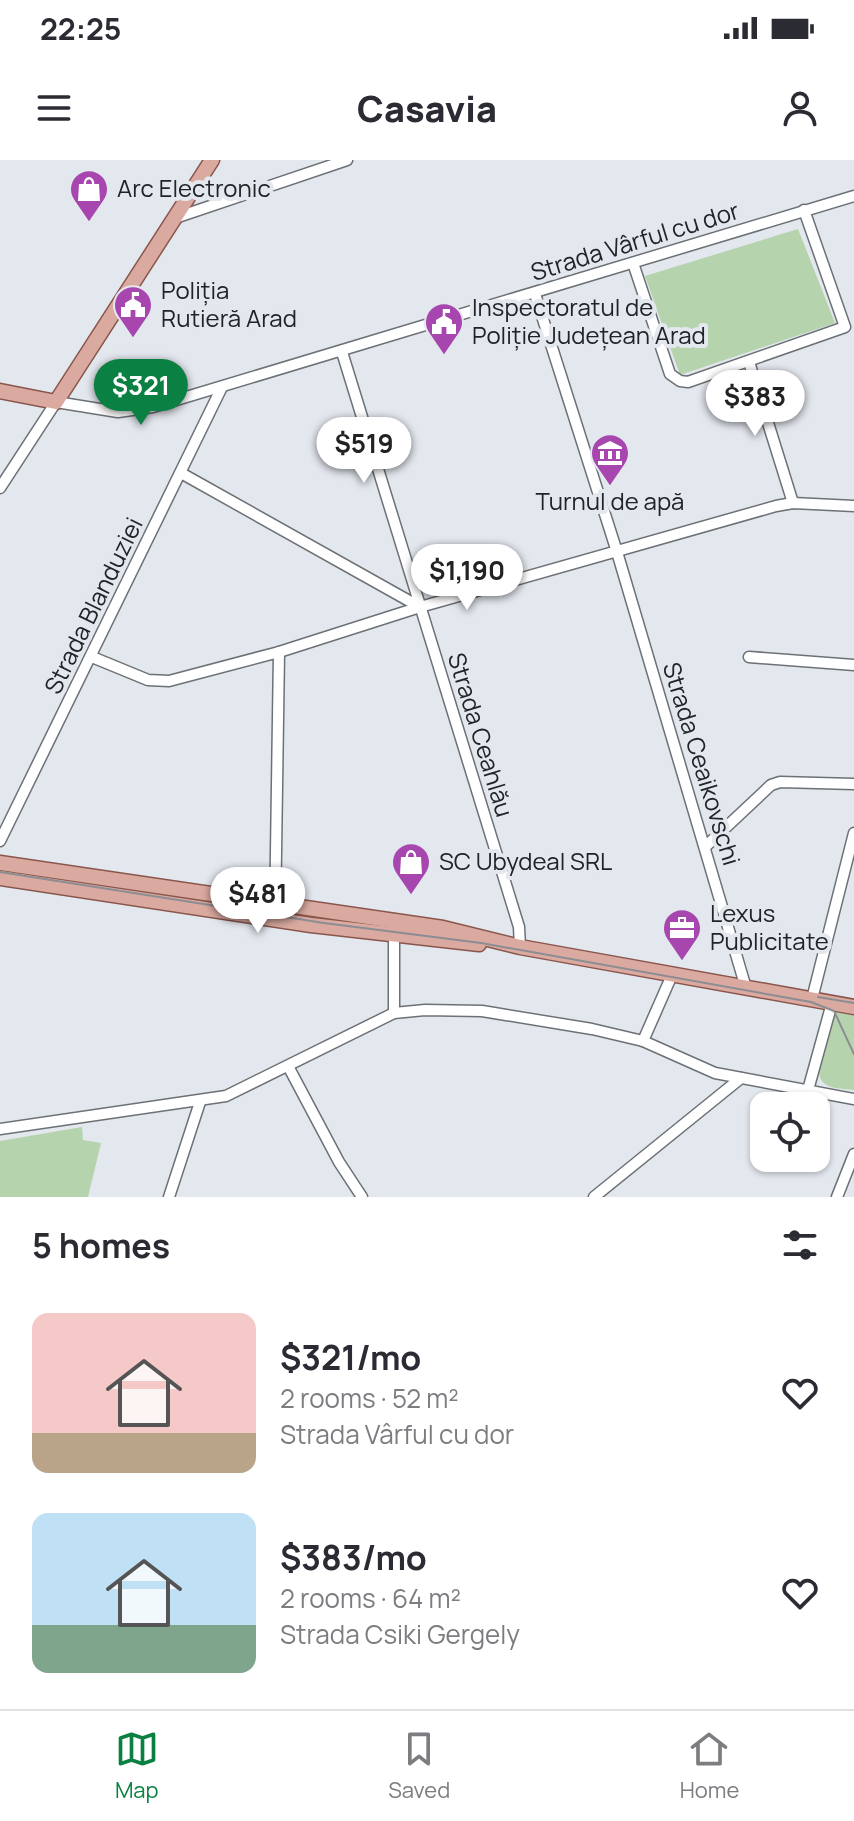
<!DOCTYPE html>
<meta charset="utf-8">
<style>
:root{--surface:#fff;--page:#f2f2f3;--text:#2b2b33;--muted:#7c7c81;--line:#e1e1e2;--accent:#0b8043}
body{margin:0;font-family:Manrope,sans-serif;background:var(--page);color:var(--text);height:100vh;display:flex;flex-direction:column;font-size:30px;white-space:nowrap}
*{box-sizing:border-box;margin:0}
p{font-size:26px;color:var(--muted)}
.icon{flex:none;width:44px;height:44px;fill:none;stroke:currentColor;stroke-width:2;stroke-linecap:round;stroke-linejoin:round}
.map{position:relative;height:1037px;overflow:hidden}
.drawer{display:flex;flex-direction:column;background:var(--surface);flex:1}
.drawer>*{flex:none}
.controls{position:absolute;left:750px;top:932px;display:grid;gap:16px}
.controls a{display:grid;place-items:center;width:80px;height:80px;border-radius:16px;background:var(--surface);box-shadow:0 2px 6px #0004;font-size:40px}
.price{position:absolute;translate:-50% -68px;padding:0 18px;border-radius:28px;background:#fff;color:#222;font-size:26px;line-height:52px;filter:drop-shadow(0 2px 4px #0008)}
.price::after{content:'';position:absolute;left:50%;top:48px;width:24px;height:18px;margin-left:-12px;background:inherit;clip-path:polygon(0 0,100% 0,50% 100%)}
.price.current{background:var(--accent);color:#fff}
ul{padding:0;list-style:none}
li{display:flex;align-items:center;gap:24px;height:200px;padding:0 32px}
li span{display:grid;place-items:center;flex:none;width:224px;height:160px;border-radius:16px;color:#555}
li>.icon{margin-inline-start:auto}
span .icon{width:96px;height:96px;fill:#fffc;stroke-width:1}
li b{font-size:34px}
h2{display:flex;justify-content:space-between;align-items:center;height:96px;padding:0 32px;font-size:34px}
.status{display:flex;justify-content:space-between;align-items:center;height:56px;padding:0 40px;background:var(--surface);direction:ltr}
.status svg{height:22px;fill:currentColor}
header{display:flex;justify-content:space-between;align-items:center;height:104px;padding:0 32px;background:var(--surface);font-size:36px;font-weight:800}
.menu{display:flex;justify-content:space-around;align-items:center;height:112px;border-top:2px solid var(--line);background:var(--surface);font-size:22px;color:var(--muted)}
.menu a{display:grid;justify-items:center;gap:4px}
.menu .current{color:var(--accent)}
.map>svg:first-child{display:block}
.green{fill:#b5d4ad}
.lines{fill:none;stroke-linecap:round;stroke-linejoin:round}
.minor-casing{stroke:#6c7176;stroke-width:13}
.major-casing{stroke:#8a564c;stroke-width:17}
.minor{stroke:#fff;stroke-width:10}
.major{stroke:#daaaa0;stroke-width:14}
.tram{stroke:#8b8d93;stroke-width:2}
.labels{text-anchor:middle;stroke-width:8;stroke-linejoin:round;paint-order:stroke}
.poi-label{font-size:24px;fill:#222326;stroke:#e3e7ee;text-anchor:start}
.street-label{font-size:24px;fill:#222326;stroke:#e3e7ee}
</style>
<div class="status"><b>22:25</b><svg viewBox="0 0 49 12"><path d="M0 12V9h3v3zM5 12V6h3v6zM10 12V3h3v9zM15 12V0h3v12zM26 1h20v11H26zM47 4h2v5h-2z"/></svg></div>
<header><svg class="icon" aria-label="menu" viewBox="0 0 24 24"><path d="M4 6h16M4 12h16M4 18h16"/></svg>Casavia<svg class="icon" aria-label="person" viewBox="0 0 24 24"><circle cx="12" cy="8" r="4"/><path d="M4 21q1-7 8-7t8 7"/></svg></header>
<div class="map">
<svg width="854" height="1037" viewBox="0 0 854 1037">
<rect width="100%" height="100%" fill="#e3e7ee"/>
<!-- green -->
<g class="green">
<path d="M798,69L835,163L680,215L645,116Z"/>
<path d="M837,851L854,853V930C840,928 821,930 819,913L832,859Z"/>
<path d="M82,967L83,980L101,983L88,1037H0V981Z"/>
</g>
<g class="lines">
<defs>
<g id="minor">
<path d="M175,58L347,0"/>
<path d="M633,103L670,214L680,221L688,222L845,167L804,50"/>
<path d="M535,134L617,392L746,828"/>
<path d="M342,192L519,767L520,787"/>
<path d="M749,202L793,343"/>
<path d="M181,313L420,447"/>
<path d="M0,328L56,242L118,252L153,247L854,36"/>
<path d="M92,497L148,520L169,521L279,492L420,447L776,346L793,343L854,346"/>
<path d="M749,497L854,505"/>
<path d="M0,681L222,227"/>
<path d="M705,687L771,625L780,622L854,624"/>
<path d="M275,759L279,492"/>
<path d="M812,839L854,673"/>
<path d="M394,853V774"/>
<path d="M643,881L672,815"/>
<path d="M288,906L339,1002L362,1037"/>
<path d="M808,930L832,843"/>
<path d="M0,969L226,936L394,853L425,850L482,851L592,869L643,881L715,913L854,939"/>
<path d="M169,1037L200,942"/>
<path d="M594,1037L741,918"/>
<path d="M837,1037L854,994"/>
</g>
<g id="major">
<path d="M0,231L56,242L212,0"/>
<path d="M0,703L443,768L520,787L854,847"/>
<path d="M0,718L311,765L479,784"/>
</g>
</defs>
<!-- minor casing -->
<use href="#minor" class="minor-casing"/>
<!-- major casing -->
<use href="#major" class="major-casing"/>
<!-- minor -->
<use href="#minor" class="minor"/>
<!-- major -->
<use href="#major" class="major"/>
<!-- tram -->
<g class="tram">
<path d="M0,712L324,763L481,783L811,842L834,851L854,894"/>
<path d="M818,837L854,843"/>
</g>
</g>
<!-- icons -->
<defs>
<symbol id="shop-pin" viewBox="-11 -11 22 30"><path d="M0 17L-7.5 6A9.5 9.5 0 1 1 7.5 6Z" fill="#a746ae" stroke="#e3e7ee"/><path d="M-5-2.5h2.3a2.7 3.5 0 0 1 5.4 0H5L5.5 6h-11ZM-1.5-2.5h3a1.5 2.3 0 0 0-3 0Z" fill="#fff"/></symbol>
<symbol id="civic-pin" viewBox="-11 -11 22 30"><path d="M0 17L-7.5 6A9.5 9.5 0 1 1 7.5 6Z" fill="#a746ae" stroke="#e3e7ee"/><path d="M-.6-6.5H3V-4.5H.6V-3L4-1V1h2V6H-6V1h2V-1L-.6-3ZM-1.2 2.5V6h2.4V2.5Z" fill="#fff"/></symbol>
<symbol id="museum-pin" viewBox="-11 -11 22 30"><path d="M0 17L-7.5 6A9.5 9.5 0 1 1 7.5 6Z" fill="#a746ae" stroke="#e3e7ee"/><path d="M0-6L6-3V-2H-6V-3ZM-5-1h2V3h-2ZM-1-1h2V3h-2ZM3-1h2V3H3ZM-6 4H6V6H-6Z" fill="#fff"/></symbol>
<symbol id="office-pin" viewBox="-11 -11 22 30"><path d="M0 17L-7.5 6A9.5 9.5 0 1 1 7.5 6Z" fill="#a746ae" stroke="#e3e7ee"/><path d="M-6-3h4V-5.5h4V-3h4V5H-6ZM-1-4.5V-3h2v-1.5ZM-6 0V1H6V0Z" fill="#fff"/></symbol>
</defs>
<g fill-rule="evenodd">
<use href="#shop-pin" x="67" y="7" width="44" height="60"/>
<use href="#civic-pin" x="111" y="123" width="44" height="60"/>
<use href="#civic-pin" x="422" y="140" width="44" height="60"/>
<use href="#museum-pin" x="588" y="271" width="44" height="60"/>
<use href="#shop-pin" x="389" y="680" width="44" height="60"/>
<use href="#office-pin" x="660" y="746" width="44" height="60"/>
</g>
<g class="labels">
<!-- poi labels -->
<g class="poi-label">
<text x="117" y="37">Arc Electronic</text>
<text x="161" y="139">Poliția<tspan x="161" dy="28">Rutieră Arad</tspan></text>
<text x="472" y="156">Inspectoratul de<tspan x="472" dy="28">Poliție Județean Arad</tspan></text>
<text x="610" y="350" text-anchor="middle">Turnul de apă</text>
<text x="439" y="710">SC Ubydeal SRL</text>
<text x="710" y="762">Lexus<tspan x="710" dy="28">Publicitate</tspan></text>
</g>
<!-- street labels -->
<g class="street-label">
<text transform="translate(635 82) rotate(-17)" y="8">Strada Vârful cu dor</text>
<text transform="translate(94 446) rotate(-64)" y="8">Strada Blanduziei</text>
<text transform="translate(480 575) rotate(73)" y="8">Strada Ceahlău</text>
<text transform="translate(701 604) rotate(73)" y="8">Strada Ceaikovschi</text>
</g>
</g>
</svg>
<div class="controls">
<a><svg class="icon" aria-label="locate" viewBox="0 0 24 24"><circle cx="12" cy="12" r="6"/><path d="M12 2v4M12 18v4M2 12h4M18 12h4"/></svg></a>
</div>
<b class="price current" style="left:141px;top:267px">$321</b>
<b class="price" style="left:755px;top:278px">$383</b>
<b class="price" style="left:364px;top:325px">$519</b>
<b class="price" style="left:467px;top:452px">$1,190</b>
<b class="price" style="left:258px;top:775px">$481</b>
</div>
<section class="drawer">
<h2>5 homes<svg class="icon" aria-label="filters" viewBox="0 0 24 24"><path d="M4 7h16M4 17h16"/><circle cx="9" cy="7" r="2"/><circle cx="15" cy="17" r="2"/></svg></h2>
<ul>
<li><span style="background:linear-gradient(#f6c9c9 75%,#b9a48a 0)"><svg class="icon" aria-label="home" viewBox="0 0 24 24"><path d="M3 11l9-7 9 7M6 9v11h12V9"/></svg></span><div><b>$321/mo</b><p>2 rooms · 52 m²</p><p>Strada Vârful cu dor</p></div><svg class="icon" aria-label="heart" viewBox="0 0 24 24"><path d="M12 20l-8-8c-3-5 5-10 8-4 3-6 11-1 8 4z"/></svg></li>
<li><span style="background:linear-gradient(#bfe0f5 70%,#7fa58c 0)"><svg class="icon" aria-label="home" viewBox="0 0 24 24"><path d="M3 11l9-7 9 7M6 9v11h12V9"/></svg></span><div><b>$383/mo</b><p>2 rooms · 64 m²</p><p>Strada Csiki Gergely</p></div><svg class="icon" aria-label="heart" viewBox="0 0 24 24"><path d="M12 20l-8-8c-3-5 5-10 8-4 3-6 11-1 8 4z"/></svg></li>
</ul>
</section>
<nav class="menu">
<a class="current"><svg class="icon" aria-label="map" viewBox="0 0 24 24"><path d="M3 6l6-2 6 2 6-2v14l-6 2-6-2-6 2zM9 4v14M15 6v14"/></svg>Map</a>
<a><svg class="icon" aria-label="saved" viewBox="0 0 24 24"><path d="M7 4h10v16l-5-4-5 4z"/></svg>Saved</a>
<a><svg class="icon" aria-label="home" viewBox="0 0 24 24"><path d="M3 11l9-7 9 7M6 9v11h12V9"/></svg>Home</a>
</nav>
